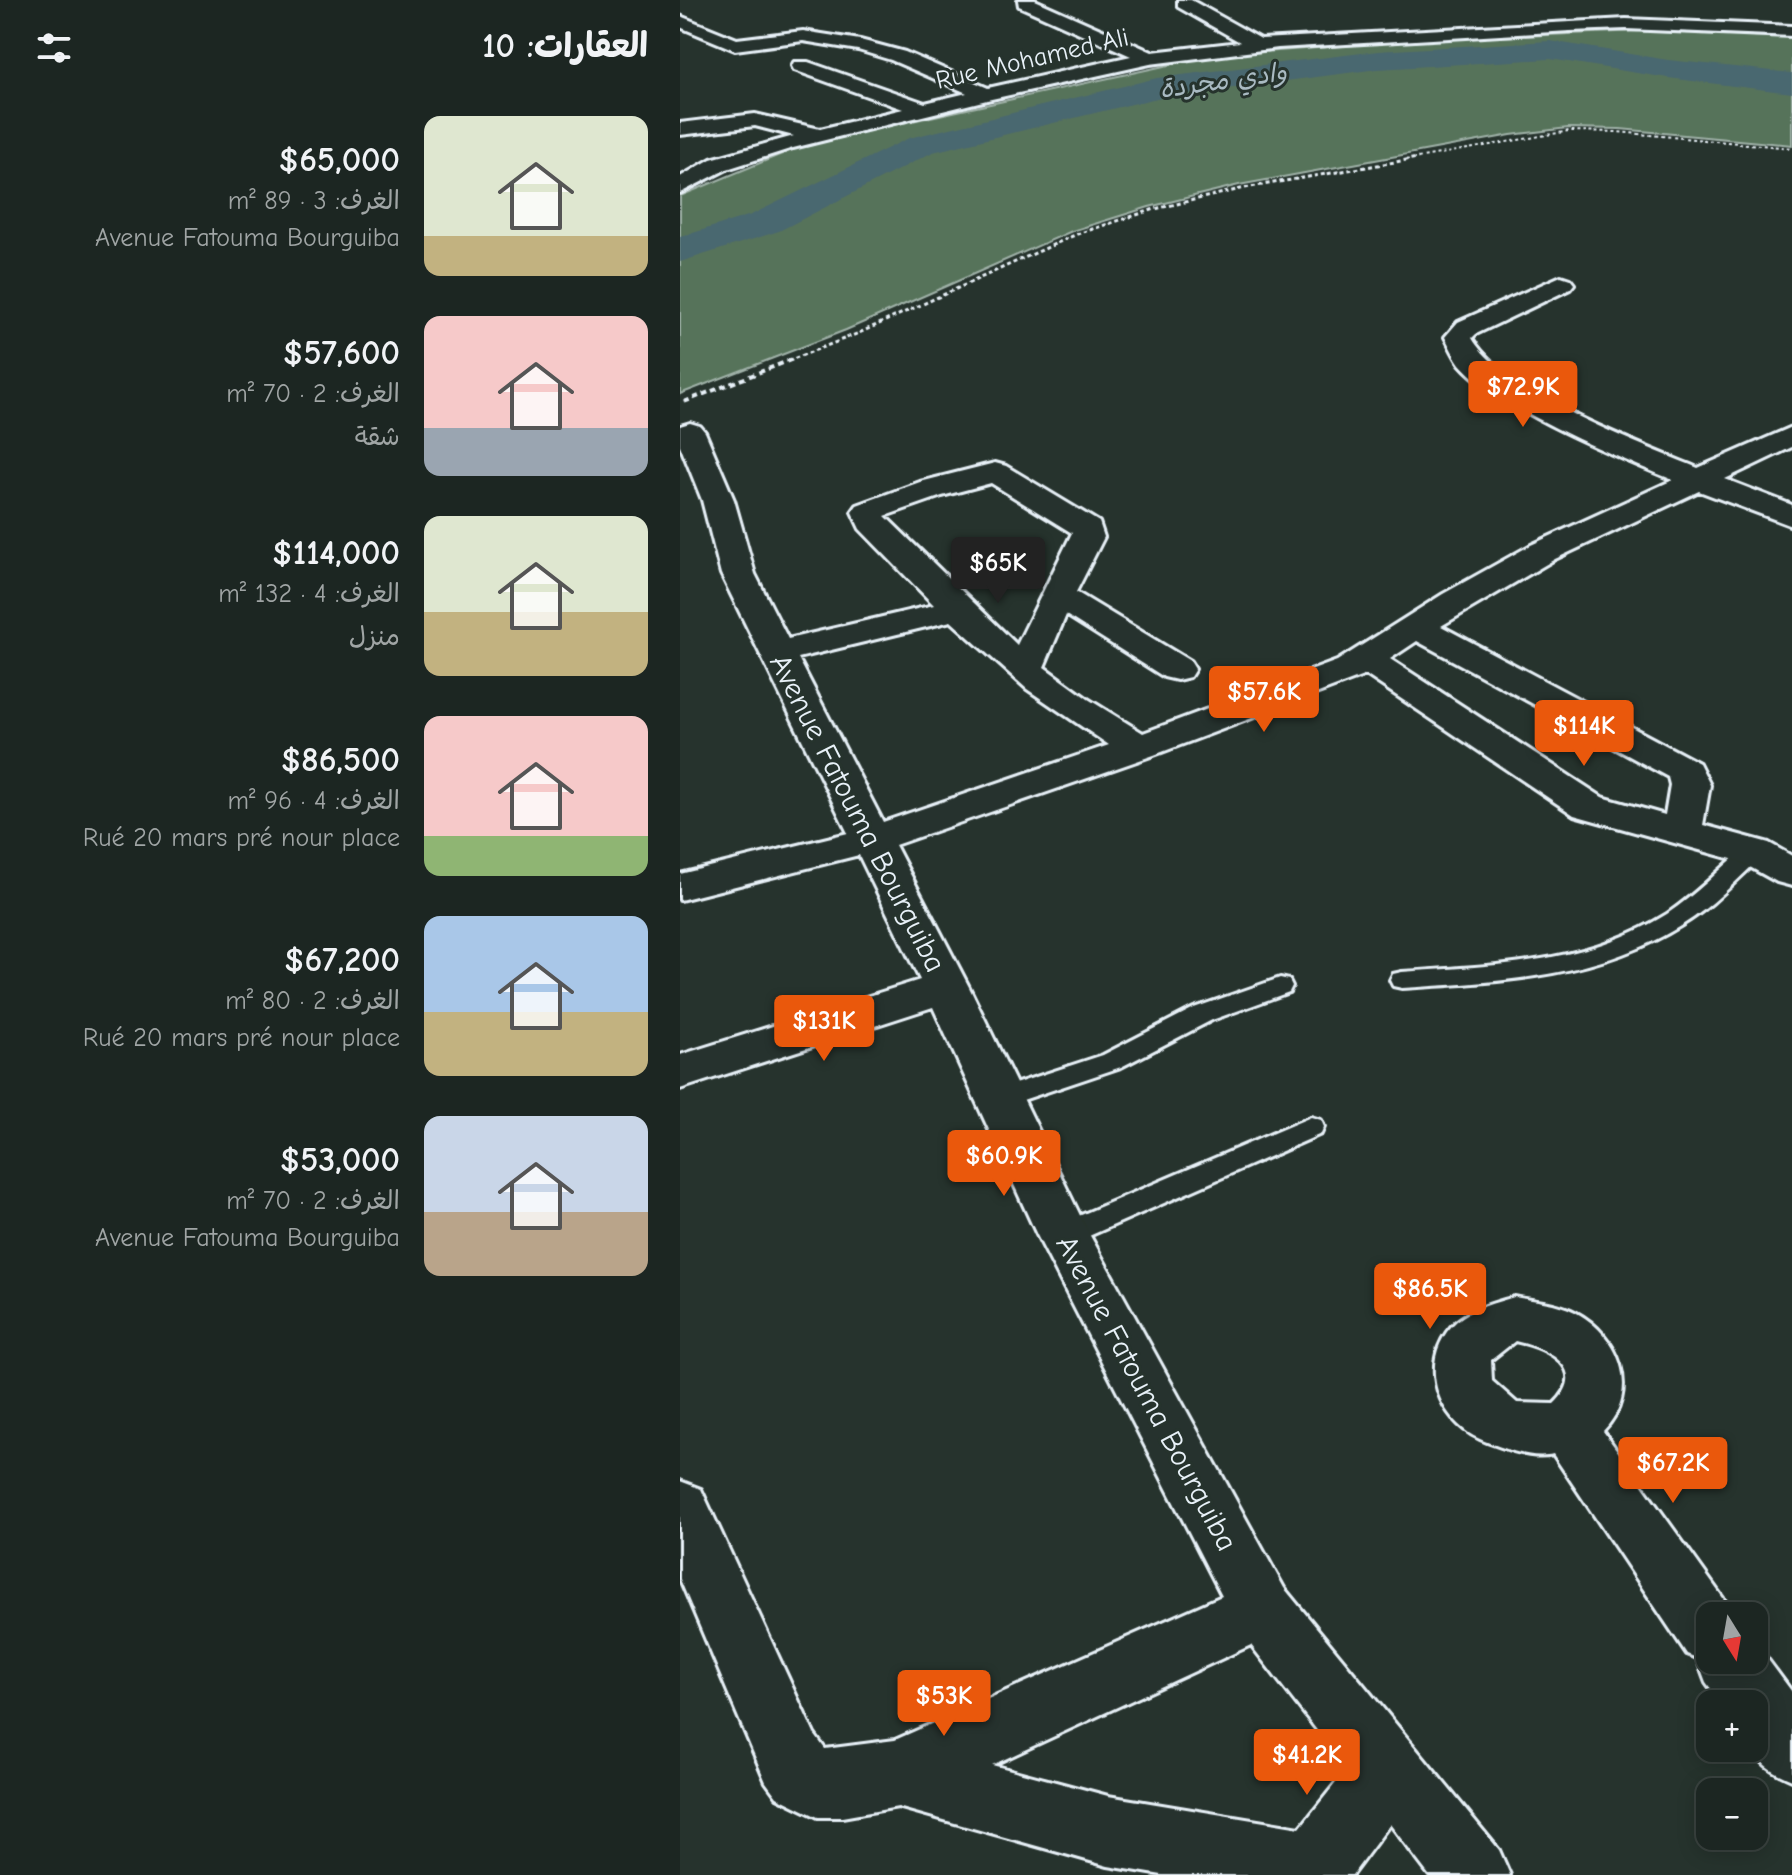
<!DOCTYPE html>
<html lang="ar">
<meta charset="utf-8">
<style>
:root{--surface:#1c2622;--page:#29322f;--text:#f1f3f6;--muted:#a0a5a5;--line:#3a4340;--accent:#ea580c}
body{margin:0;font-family:"Comic Neue","Playpen Sans Arabic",sans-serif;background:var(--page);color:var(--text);direction:rtl;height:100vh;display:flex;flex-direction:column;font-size:30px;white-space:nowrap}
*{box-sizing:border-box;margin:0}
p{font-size:26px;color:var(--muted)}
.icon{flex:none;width:44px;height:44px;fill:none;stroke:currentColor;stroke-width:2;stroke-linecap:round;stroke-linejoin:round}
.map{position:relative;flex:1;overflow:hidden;direction:ltr}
.panel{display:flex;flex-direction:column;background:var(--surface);width:680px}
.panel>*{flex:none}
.needle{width:52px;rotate:169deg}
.fabs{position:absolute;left:1016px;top:1602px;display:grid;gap:16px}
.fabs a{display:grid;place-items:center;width:72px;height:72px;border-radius:16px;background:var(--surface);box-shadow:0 4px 20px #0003,0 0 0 2px var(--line);font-size:40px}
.price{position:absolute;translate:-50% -68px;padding:0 18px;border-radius:8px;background:var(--accent);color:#fff;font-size:26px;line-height:52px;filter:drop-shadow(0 2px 4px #0008)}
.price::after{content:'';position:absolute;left:50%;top:48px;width:24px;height:18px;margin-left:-12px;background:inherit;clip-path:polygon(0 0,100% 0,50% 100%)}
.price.active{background:#222;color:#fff}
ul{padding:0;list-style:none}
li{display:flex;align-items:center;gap:24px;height:200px;padding:0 32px}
li span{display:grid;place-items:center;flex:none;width:224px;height:160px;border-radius:16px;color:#555}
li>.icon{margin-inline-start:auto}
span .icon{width:96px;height:96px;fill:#fffc;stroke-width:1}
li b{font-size:34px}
h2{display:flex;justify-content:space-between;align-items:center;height:96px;padding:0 32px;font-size:34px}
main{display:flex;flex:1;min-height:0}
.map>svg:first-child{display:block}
.green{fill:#57735a;stroke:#a0b2a9;stroke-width:2}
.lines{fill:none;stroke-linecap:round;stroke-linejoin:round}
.river{fill:#4a6770;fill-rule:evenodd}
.service-casing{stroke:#e8f1f8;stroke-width:6}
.minor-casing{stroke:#e8f1f8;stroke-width:6}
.path-far2{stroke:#e8f1f8;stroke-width:2;stroke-dasharray:3 3;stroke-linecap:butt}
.path-far1{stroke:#e8f1f8;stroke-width:3;stroke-dasharray:4 3;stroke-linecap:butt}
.path{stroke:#e8f1f8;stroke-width:4;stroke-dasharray:6 4;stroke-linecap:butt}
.service{fill:#26332d;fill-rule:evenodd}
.minor{fill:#26332d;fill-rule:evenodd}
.labels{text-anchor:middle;stroke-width:6;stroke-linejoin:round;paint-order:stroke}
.far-street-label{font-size:26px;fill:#e8f1f8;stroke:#26332d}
.far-water-label{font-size:26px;font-style:italic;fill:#a9bac2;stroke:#26332d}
.street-label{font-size:30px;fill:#e8f1f8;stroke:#26332d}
</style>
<main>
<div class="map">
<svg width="1112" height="1875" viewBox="0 0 1112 1875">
<rect width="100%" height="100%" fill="#26332d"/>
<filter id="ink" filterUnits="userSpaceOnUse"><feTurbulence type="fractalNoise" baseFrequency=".0125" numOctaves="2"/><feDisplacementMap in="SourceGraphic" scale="16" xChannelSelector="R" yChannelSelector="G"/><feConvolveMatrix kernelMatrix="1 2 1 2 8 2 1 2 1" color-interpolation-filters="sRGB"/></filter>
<g filter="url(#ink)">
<!-- green -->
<path class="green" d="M1009,29L1112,36V145L940,129L888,128L831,135L559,185L469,207L392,231L166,330L0,394V196L126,144L530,56L742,40Z"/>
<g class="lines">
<!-- river -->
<path class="river" d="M870,41L988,60L1112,73V93L988,78L870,59L698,69L477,98L253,152L99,231L0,262V237L71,215L229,138L477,78L698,51Z"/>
<defs>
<g id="service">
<path d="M1074,845L1082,847L1085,852L1082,857C1056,880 1032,907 1002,925C918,978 819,982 722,988L713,986L710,980L713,974L722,972C813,966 907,964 987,914C1016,895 1040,869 1066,847Z"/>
<path d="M600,978L609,980L612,986L609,992L532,1020L441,1067L319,1108L310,1106L306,1099L310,1092L423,1055L514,1008Z"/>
<path d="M631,1117L641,1120L644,1127L641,1134L393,1243L383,1246L373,1243L369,1235L373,1227Z"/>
</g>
<g id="minor">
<path d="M338,0H355L472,52L560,42L498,7V0H511L581,39L946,19L1112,26V36L946,29L890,31L598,48L470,64L307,100L113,148L47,169L0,193V177L31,159L114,136L75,126L0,135V123L75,114L140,129L223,109L114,70L112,66L114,62H128L245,103L287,93L211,60L178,50L123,41L55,50L0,27V16L57,39L123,31L180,40L225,52L308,88L451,56L339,6Z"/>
<path d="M881,276L890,279L894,284L890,289L796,334L792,338C825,394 957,443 1018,468L1112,427V447L1045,479L1112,505V526L1019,491L875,559L761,626L1019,763L1030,785L1023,825L1089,843L1112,856V886L1097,882L1059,861L894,815L686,675L474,755L215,845L289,987L408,1232L604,1588L819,1850L830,1875H749L710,1824L672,1875H482L428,1866L218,1807L162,1817H138L97,1797L86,1782L0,1579V1481L21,1489L134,1734L145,1749L215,1740L542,1596L357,1235L253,1007L0,1089V1055L240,980L179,855L0,900V874L168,833L41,574L22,500L0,445V426L10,423L20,426L25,432L54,500L75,574L108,639L254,605L180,529L172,512L177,505L240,482L315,463L326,466L419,522L424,537L396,592L510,661L515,669L510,677L497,680L484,677L386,615L364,667L408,699L463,733L657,661L763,594L851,545L993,480C937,457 818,408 780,364C774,356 770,346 765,337L778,322ZM311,483L392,533L337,645L205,516L262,496ZM271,621L347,689L429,745L203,822L118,658ZM737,641L988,777L990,785L985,815L922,797L710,659ZM571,1645L667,1769L620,1828L428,1796L312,1765Z"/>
<path d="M834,1297C854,1301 876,1302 895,1312C939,1335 962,1391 923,1431L1053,1612L1054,1616H1030V1660H1074V1641L1112,1692V1780C1066,1761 1074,1747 1074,1704H1042L1026,1682L1017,1658L1007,1654L873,1454C858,1458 838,1453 824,1448C810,1443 796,1439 785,1430C750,1403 743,1351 777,1321C793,1308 815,1303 834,1297ZM835,1341C868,1348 911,1369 874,1404L837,1403L812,1381L811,1360Z"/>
</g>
</defs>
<!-- service casing -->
<use href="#service" class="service-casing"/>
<!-- minor casing -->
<use href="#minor" class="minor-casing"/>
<!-- path-far2 -->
<path class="path-far2" d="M726,160L889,131L937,132L1112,148"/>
<!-- path-far1 -->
<path class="path-far1" d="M108,361L179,333L397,234L475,209L565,188L738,158"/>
<!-- path -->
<path class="path" d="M4,402L113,359"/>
<!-- service -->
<use href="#service" class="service"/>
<!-- minor -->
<use href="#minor" class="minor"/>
</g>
</g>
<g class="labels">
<!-- far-street labels -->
<g class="far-street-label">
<text transform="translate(352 58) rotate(-13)" y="9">Rue Mohamed Ali</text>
</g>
<!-- far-water labels -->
<g class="far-water-label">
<text transform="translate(543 80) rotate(-8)" y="9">وادي مجردة</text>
</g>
<!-- street labels -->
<g class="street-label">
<text transform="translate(178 813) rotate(63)" y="10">Avenue Fatouma Bourguiba</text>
<text transform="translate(467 1393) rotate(62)" y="10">Avenue Fatouma Bourguiba</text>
</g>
</g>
</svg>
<div class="fabs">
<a><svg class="needle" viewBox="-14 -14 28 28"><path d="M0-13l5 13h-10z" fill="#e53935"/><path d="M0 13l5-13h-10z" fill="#a0a5a5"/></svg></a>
<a>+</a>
<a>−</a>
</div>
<b class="price" style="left:843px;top:429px">$72.9K</b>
<b class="price active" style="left:318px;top:605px">$65K</b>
<b class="price" style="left:584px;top:734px">$57.6K</b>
<b class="price" style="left:904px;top:768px">$114K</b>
<b class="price" style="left:144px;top:1063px">$131K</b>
<b class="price" style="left:324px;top:1198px">$60.9K</b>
<b class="price" style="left:750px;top:1331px">$86.5K</b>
<b class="price" style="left:993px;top:1505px">$67.2K</b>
<b class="price" style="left:264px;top:1738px">$53K</b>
<b class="price" style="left:627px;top:1797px">$41.2K</b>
</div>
<section class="panel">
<h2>العقارات: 10<svg class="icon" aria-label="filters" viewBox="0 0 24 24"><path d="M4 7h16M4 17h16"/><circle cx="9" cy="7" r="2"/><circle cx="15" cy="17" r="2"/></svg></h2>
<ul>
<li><span style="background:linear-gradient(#dfe7d0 75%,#c2b280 0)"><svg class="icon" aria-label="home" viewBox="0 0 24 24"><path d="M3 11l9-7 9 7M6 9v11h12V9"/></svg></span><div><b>$65,000</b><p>الغرف: 3 · 89 m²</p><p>Avenue Fatouma Bourguiba</p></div></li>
<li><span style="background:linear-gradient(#f6c9c9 70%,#9aa5b1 0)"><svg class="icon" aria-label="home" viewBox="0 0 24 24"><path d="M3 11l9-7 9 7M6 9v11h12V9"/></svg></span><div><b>$57,600</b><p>الغرف: 2 · 70 m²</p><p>شقة</p></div></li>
<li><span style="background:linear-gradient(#dfe7d0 60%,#c2b280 0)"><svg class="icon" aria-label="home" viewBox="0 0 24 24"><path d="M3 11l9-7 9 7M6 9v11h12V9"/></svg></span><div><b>$114,000</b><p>الغرف: 4 · 132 m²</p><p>منزل</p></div></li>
<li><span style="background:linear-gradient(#f6c9c9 75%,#8fb573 0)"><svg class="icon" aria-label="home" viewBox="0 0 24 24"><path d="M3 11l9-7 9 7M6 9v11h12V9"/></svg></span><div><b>$86,500</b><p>الغرف: 4 · 96 m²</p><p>Rué 20 mars pré nour place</p></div></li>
<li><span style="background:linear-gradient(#a9c7e8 60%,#c2b280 0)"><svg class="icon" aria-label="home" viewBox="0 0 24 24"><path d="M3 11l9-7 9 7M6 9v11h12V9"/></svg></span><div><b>$67,200</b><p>الغرف: 2 · 80 m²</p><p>Rué 20 mars pré nour place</p></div></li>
<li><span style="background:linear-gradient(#c9d6e8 60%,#b9a48a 0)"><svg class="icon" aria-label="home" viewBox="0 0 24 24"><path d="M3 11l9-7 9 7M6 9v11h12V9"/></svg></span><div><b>$53,000</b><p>الغرف: 2 · 70 m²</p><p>Avenue Fatouma Bourguiba</p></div></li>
</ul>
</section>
</main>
